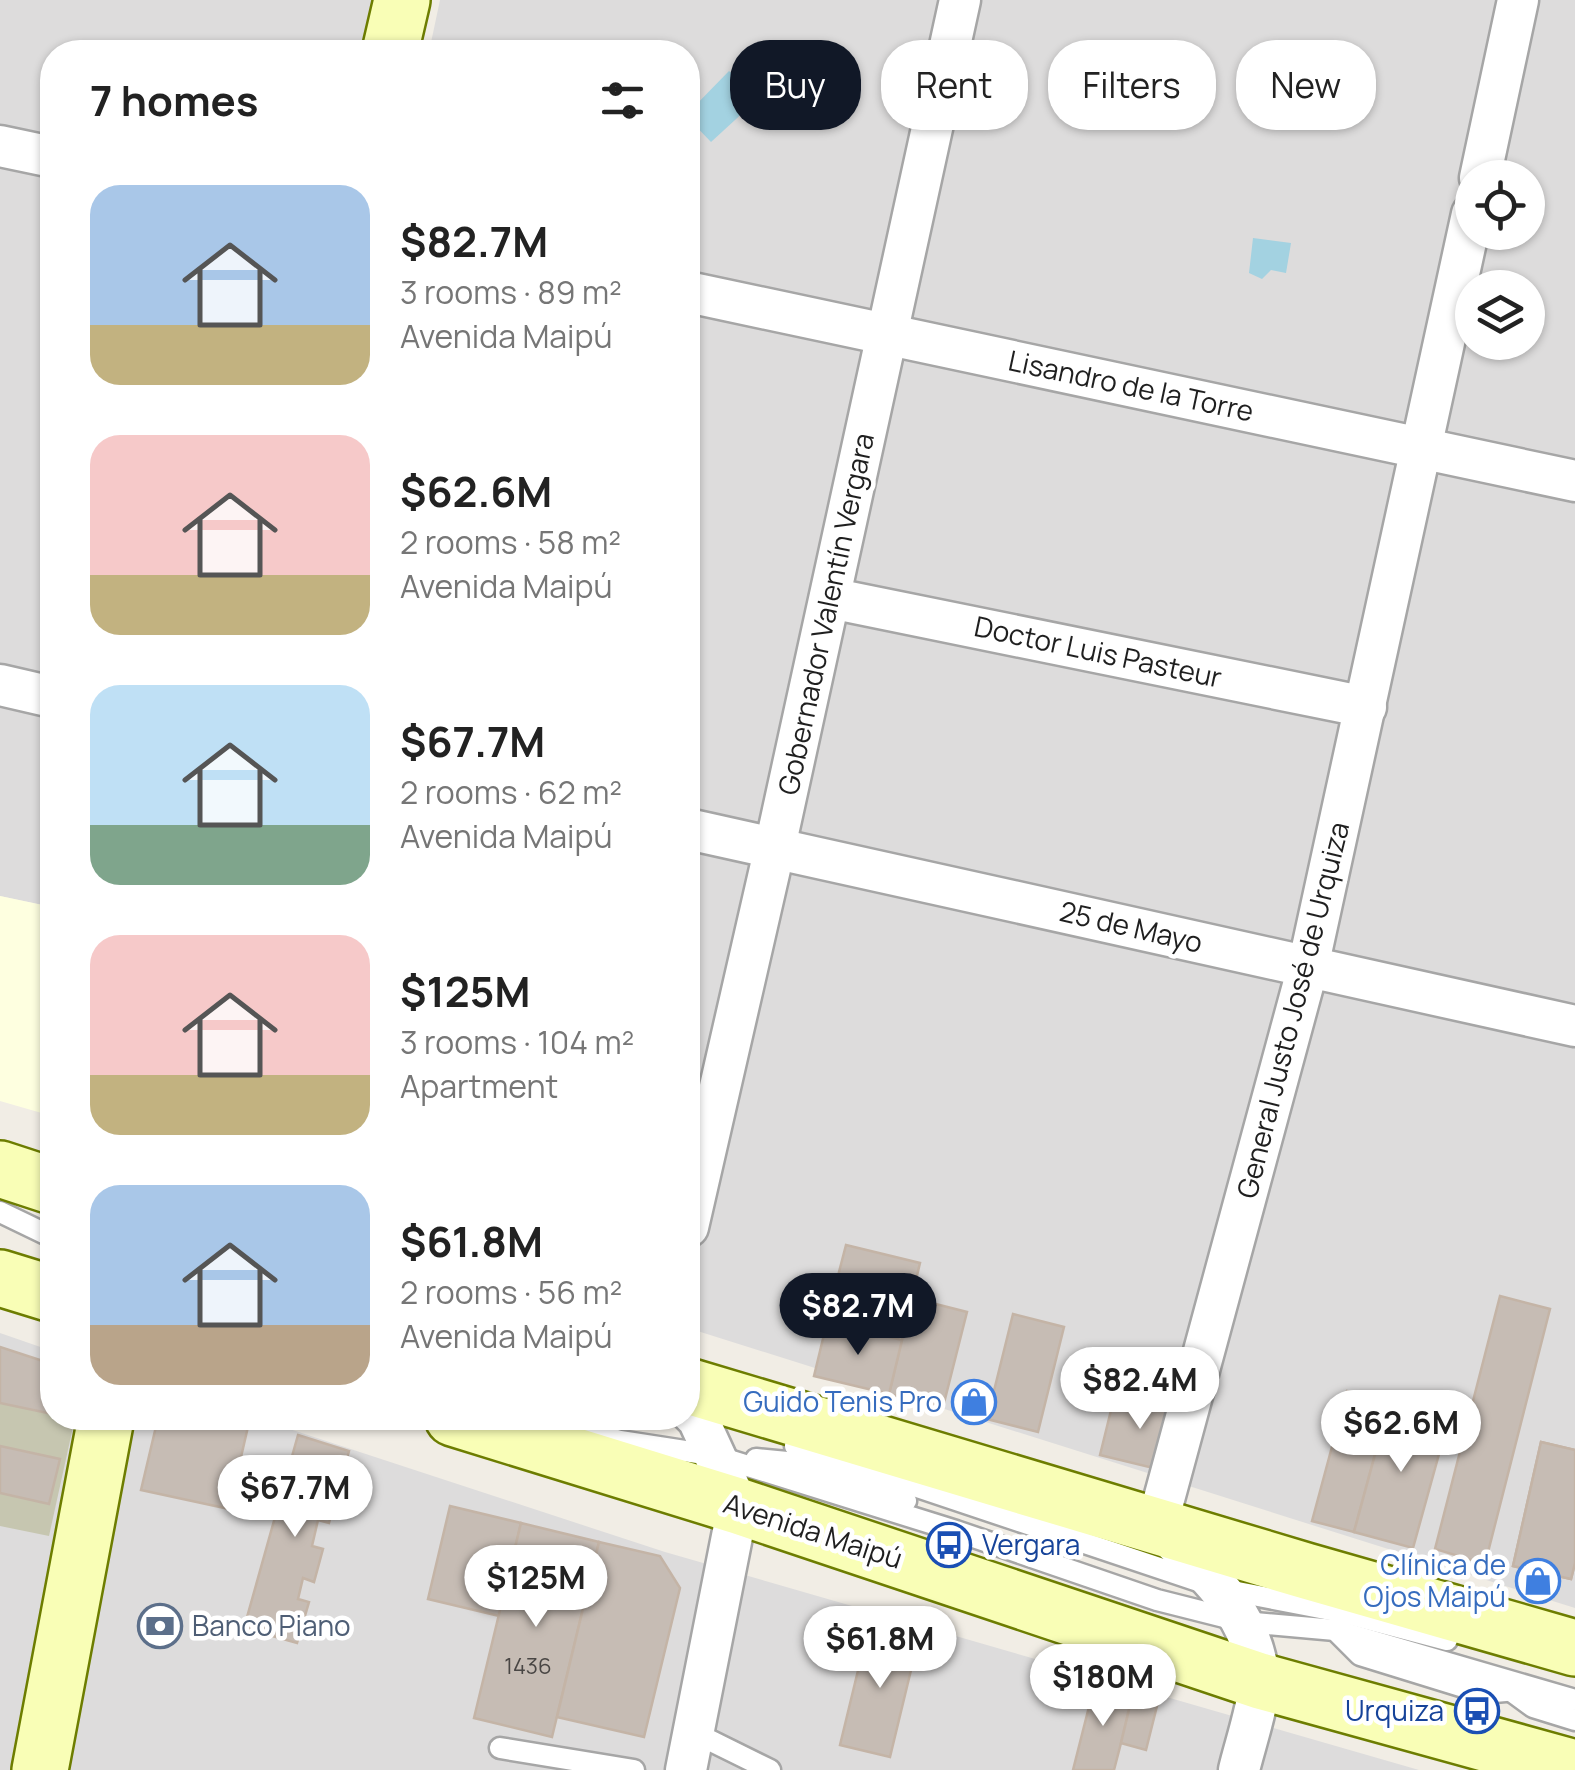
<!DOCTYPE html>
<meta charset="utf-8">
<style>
:root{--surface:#fff;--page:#f6f6f6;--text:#222;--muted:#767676;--accent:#111827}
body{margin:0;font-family:Manrope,sans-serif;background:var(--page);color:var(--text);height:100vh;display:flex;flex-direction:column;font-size:38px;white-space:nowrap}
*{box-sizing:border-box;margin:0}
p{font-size:32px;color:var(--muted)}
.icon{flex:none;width:55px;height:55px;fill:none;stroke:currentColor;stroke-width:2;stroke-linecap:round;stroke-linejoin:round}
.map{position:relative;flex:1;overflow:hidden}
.sheet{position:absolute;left:40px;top:40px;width:660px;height:1390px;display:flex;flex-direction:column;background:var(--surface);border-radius:40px;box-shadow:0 2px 8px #0004}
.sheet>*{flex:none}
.hud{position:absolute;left:730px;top:40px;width:695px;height:90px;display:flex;gap:20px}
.buttons{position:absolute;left:1455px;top:160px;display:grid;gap:20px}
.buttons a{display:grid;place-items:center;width:90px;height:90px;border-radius:50%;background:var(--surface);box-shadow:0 2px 8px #0004;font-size:50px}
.price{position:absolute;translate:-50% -85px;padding:0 22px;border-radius:35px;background:#fff;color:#222;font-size:32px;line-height:65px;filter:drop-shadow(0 2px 5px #0008)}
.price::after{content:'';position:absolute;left:50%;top:60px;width:30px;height:22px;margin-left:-15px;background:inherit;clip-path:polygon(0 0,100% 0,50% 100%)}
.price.current{background:var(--accent);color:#fff}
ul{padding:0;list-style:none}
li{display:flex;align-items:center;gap:30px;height:250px;padding:0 50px}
li span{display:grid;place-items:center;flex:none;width:280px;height:200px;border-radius:30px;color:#555}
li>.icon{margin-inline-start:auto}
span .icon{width:120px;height:120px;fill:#fffc;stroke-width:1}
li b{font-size:42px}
h2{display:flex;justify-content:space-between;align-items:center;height:120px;padding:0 50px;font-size:42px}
.pill{padding:0 35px;border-radius:40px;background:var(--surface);box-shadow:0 2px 8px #0004;font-size:35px;line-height:90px}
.pill.current{background:var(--accent);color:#fff}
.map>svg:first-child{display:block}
.residential{fill:#dddcdc;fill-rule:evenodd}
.education{fill:#feffe0}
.construction{fill:#c6c6b0}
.water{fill:#a3d2e1}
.building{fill:#c6bcb4;stroke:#c4b4a6;stroke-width:2.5}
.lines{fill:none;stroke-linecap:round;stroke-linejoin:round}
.lane-casing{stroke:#a6a6a6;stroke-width:25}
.street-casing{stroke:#a6a6a6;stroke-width:45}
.secondary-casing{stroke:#6d7d00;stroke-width:60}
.lane{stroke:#fff;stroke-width:20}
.street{stroke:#fff;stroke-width:40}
.secondary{stroke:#f9feb6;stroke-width:55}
.labels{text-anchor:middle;stroke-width:9;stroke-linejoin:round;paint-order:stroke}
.number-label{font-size:22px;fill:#494644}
.street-label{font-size:28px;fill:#1f1f1f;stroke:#fff}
.shop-label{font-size:28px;fill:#366cbe;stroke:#fff;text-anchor:end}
.transit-label{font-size:28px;fill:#164399;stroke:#fff;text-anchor:start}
.service-label{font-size:28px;fill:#4e5e75;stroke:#fff;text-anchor:start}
</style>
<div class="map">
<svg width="1575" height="1770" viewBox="0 0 1575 1770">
<rect width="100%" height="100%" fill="#f1ede5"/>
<!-- residential -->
<g class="residential">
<path d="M0,0H375L364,52H52V907L0,896Z"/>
<path d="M440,0H1575V1608L688,1328V52H429ZM1472,178H1528V232H1472ZM1472,288H1528V342H1472Z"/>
<path d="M0,1333L52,1351V1418H256L665,1552L1419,1770H0Z"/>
</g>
<!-- education -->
<path class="education" d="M0,896L52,907V1116L0,1101Z"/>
<!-- construction -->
<path class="construction" d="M0,1347L52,1364V1418H75L49,1536L0,1526Z"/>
<!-- water -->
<g class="water">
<path d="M729,71L759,98L711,142L688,118V113Z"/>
<path d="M1253,238L1291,243L1286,273L1271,270L1262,279L1249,273Z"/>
</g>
<!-- building -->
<g class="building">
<path d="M846,1245L920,1263L907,1317L832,1299Z"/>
<path d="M1500,1296L1550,1309L1485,1564L1435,1549Z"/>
<path d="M912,1298L967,1312L943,1407L889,1394Z"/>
<path d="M1013,1314L1064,1327L1038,1432L987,1419Z"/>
<path d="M827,1322L902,1340L889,1394L814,1376Z"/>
<path d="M0,1347L52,1364V1414L0,1403Z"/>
<path d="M1347,1391L1389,1403L1354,1532L1312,1521Z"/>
<path d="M1115,1394L1183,1412L1173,1453L1149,1467L1100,1455Z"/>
<path d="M1389,1403L1449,1418L1413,1548L1354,1532Z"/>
<path d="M158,1418H250L229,1509L141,1490Z"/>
<path d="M298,1435L349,1451L340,1483L329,1480L325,1495L336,1498L329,1523L318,1520L312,1546L323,1549L314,1582L303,1578L298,1599L309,1602L297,1643L244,1628Z"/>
<path d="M1541,1442L1575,1450V1563L1571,1579L1513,1566Z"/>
<path d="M1541,1442L1575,1450V1563L1571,1579L1513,1566Z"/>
<path d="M0,1446L60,1459L49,1504L0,1493Z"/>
<path d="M450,1506L521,1523L499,1616L428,1599Z"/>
<path d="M521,1523L599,1542L552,1737L474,1718Z"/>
<path d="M599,1542L660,1556L680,1588L644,1737L557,1717Z"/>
<path d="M869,1625L919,1637L890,1757L840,1745Z"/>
<path d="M1095,1683L1133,1693L1121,1743L1114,1770H1073Z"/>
<path d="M1133,1693L1159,1698L1146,1750L1121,1743Z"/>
</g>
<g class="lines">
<defs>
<g id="lane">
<path d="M0,1212L52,1237"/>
<path d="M598,1418H606"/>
<path d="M594,1433L620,1441L717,1456"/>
<path d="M795,1446L1222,1589L1341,1612L1447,1640"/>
<path d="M716,1456L956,1531L1157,1600L1244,1622L1335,1630L1575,1700"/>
<path d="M756,1459L787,1462L906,1501"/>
<path d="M1338,1633L1360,1655L1483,1693L1529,1689"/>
<path d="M1507,1688L1533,1707L1575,1720"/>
<path d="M693,1732L770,1770"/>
<path d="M500,1748L634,1770"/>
</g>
<g id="street">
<path d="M0,146L52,157"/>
<path d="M1480,178L1518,0"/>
<path d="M688,292L1575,481"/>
<path d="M830,598L1366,707"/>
<path d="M0,685L52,697"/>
<path d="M688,829L1575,1026"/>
<path d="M688,1227L775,847L960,0"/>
<path d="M686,1770L738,1506L698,1419L688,1409"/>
<path d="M1239,1770C1244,1748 1261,1698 1259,1678C1252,1610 1203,1570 1157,1525L1308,967L1472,214"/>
</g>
<g id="secondary">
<path d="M390,52L402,0"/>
<path d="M0,1169L52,1186"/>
<path d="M0,1278L52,1294"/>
<path d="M688,1386L1306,1571L1575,1648"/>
<path d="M453,1418L738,1506L1260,1681L1575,1768"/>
<path d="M40,1770L106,1418"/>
</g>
</defs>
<!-- lane casing -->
<use href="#lane" class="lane-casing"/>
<!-- street casing -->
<use href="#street" class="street-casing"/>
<!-- secondary casing -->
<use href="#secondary" class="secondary-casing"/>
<!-- lane -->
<use href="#lane" class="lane"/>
<!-- street -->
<use href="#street" class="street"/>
<!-- secondary -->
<use href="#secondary" class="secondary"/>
</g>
<!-- icons -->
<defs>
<symbol id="shop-ring" viewBox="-11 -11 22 22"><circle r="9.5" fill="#fff" stroke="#3f7fe0" stroke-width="1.5"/><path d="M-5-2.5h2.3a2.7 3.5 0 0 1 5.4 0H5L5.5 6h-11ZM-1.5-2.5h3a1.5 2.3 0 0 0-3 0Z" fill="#3f7fe0"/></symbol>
<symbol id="bus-ring" viewBox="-11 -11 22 22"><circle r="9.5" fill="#fff" stroke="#1a4fb4" stroke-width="1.5"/><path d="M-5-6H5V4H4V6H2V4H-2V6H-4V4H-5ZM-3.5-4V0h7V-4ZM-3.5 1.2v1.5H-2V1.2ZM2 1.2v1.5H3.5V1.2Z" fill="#1a4fb4"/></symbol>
<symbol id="bank-ring" viewBox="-11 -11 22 22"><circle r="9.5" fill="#fff" stroke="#5c6f8a" stroke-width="1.5"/><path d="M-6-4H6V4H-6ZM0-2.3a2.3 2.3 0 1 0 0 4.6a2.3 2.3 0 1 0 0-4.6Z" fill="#5c6f8a"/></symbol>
</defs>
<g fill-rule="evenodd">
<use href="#shop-ring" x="949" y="1377" width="50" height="50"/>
<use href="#bus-ring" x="924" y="1520" width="50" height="50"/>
<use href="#shop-ring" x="1513" y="1556" width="50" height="50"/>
<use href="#bank-ring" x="135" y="1601" width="50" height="50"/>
<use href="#bus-ring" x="1452" y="1686" width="50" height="50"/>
</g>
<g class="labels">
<!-- number labels -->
<g class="number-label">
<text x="528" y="1674">1436</text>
</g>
<!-- street labels -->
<g class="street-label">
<text transform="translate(1131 386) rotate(12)" y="10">Lisandro de la Torre</text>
<text transform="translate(826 614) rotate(-78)" y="10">Gobernador Valentín Vergara</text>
<text transform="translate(1098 652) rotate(12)" y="10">Doctor Luis Pasteur</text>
<text transform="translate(1131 927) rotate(13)" y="10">25 de Mayo</text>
<text transform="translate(1293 1010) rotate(-76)" y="10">General Justo José de Urquiza</text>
<text transform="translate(813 1531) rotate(18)" y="10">Avenida Maipú</text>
</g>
<!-- shop labels -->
<g class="shop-label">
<text x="942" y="1412">Guido Tenis Pro</text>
<text x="1506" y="1575">Clínica de<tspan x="1506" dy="32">Ojos Maipú</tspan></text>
</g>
<!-- transit labels -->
<g class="transit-label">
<text x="982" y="1555">Vergara</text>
<text x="1444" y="1721" text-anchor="end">Urquiza</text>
</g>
<!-- service labels -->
<g class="service-label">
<text x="192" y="1636">Banco Piano</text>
</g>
</g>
</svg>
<div class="buttons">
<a><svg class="icon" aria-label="locate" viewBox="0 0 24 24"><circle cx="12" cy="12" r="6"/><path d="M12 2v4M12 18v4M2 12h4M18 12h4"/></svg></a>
<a><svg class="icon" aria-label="layers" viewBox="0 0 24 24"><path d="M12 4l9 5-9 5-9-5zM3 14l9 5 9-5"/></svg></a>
</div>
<b class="price current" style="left:858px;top:1358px">$82.7M</b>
<b class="price" style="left:1140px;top:1432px">$82.4M</b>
<b class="price" style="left:1401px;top:1475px">$62.6M</b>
<b class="price" style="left:295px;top:1540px">$67.7M</b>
<b class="price" style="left:536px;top:1630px">$125M</b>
<b class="price" style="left:880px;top:1691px">$61.8M</b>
<b class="price" style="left:1103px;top:1729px">$180M</b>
<div class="hud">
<a class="pill current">Buy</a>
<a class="pill">Rent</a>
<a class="pill">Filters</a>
<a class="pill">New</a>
</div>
<section class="sheet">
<h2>7 homes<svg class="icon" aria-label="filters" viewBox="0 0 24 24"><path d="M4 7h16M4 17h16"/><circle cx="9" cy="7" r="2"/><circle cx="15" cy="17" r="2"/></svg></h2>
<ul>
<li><span style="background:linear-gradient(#a9c7e8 70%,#c2b280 0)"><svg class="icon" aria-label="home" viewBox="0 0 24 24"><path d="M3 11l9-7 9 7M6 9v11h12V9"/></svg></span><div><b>$82.7M</b><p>3 rooms · 89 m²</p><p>Avenida Maipú</p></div></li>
<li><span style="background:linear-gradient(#f6c9c9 70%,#c2b280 0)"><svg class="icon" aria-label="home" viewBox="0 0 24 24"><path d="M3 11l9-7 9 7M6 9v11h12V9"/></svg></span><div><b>$62.6M</b><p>2 rooms · 58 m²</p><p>Avenida Maipú</p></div></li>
<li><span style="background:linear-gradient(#bfe0f5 70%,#7fa58c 0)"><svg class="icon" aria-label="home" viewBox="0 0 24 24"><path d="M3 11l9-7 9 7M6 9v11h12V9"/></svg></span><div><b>$67.7M</b><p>2 rooms · 62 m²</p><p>Avenida Maipú</p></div></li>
<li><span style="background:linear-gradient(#f6c9c9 70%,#c2b280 0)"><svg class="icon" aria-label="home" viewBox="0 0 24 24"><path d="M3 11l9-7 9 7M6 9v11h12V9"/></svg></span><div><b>$125M</b><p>3 rooms · 104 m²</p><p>Apartment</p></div></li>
<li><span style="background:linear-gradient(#a9c7e8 70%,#b9a48a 0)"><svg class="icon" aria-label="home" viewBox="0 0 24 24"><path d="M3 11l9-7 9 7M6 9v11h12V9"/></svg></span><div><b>$61.8M</b><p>2 rooms · 56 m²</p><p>Avenida Maipú</p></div></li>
</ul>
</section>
</div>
